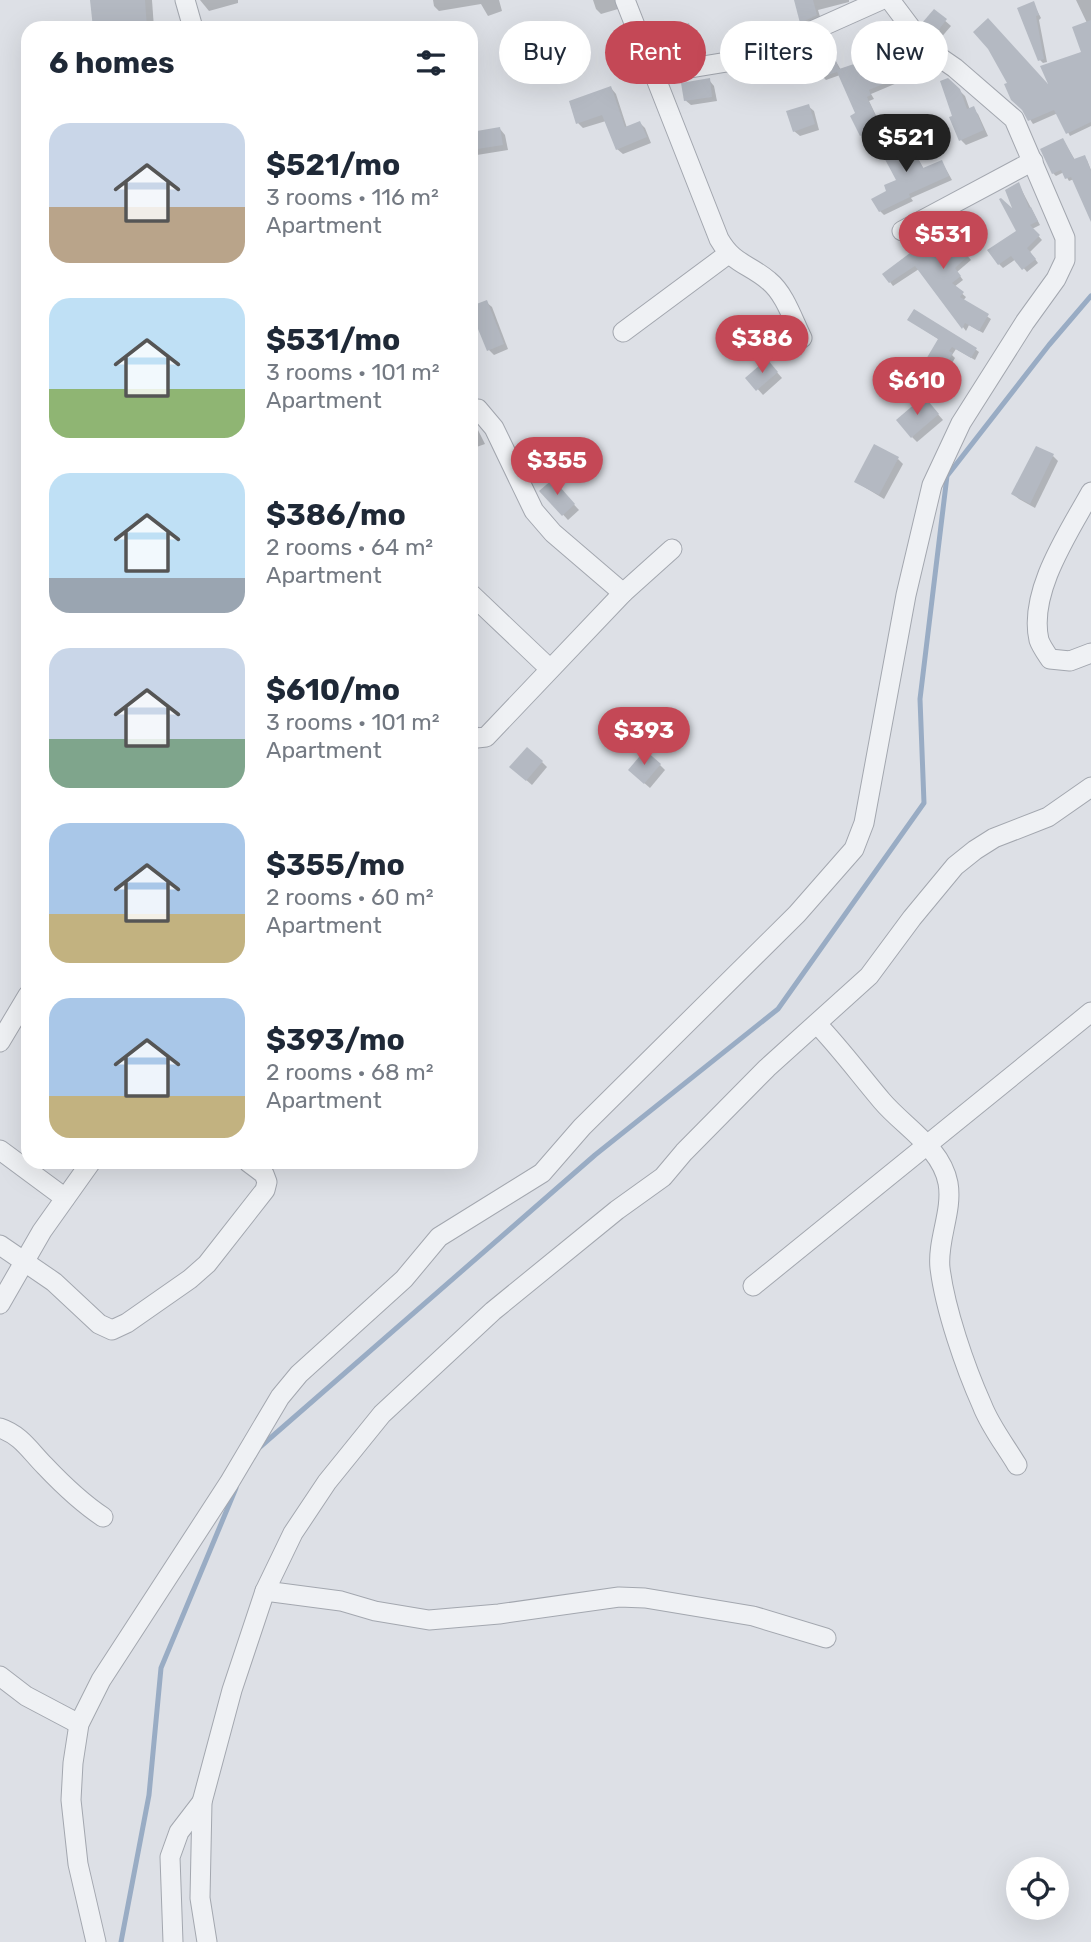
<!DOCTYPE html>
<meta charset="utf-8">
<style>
:root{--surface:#fff;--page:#f2f2f3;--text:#1f2937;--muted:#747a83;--accent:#c44856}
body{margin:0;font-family:Rubik,sans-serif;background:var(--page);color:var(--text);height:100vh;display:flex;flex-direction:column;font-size:26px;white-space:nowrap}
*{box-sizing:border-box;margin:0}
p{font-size:23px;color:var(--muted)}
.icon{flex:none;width:38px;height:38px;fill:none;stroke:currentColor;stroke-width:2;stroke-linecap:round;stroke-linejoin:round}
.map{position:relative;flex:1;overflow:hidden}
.drawer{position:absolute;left:21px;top:21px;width:457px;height:1148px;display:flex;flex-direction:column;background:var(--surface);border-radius:21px;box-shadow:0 7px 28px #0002}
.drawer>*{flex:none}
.hud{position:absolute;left:499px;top:21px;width:486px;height:63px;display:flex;gap:14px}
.controls{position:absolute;left:1006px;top:1857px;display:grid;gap:14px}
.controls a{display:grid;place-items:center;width:63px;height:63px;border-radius:50%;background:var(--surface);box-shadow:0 7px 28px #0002;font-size:35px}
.price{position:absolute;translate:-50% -60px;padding:0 16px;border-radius:24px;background:var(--accent);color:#fff;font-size:23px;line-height:46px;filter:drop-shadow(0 2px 4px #0008)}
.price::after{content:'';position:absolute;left:50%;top:42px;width:21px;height:16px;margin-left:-10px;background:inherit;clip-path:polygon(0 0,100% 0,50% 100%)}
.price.active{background:#222;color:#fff}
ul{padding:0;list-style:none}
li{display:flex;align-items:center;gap:21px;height:175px;padding:0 28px}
li span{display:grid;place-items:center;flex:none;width:196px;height:140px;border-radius:21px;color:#555}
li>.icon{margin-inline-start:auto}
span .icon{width:84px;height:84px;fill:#fffc;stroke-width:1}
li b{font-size:30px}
h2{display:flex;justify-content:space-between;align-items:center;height:84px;padding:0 28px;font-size:30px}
.tag{padding:0 24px;border-radius:32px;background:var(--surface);box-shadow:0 7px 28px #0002;font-size:24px;line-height:63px}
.tag.active{background:var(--accent);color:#fff}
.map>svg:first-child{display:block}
.shadow{fill:#0003}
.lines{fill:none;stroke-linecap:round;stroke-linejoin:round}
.stream{stroke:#99acc4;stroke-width:5}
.building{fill:#b4b9c2}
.minor-casing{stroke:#a3a7af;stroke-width:21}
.minor{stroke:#eff1f4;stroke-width:19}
</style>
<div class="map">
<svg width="1091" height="1942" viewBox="0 0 1091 1942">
<rect width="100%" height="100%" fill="#dde0e6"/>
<!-- shadow -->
<g class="shadow">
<path d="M92,0H152L154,28H95Z"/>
<path d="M200,0H238V3L209,11Z"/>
<path d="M433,0H499L502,11L488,16L481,4L439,11L434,6Z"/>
<path d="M593,0H617L618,9L601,14L596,9Z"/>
<path d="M796,0H849V2L818,10L821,20L806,26L801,22Z"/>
<path d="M1076,0H1091V126L1070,136L1058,113L1033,124L1024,110L1052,91L1084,53L1087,23Z"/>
<path d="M1033,3L1041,18L1039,20L1047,62L1043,63L1040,60Z"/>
<path d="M934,11L951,26L939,40L925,23Z"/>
<path d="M689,25L694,30L700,48L680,54L675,49Z"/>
<path d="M907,45L911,51L900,56L899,55Z"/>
<path d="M884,56L897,83L871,94L874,99L869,101L883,130L865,139L861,135L857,114L840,75L826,80L822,76L834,58L841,70Z"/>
<path d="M709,80L714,86L717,101L691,105L685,100Z"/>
<path d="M611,88L616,94L627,128L640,123L645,128L651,143L623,154L617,149L606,121L583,128L578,123Z"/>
<path d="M959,90L965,96L970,110L973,109L978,114L988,136L966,145L961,140Z"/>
<path d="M808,106L814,111L819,130L800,136L794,131Z"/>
<path d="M500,129L505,135L508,150L477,155L472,150L471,134Z"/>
<path d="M906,139L924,169L942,162L952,180L911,198L913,201L884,215L880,211L889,191L898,181Z"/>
<path d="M1063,140L1075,160L1084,157L1087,160L1091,170V208L1074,179L1069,181L1064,172L1056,176L1053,173Z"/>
<path d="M1019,185L1040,225L1032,229L1042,240L1030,252L1038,263L1027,272L1016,259L1003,268L999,264L1018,231Z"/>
<path d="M969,217L976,227L955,241L971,260L957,272L963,280L954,287L966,297L963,301L991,319L983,333L969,325L966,331L919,269L893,286L890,282Z"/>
<path d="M486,302L492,307L508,349L494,355L489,350L471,308Z"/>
<path d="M909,320L975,349L979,352L975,360L956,349L952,355L955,358L946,374L927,361L940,340Z"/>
<path d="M767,361L782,378L763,395L748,378Z"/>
<path d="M929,404L943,420L917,442L912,437Z"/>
<path d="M473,424L478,430L485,444L471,449V425Z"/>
<path d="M1053,456L1058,461L1035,508L1019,499L1013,494Z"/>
<path d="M898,459L903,464L884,499L856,482Z"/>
<path d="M553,482L579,510L568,520L542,491Z"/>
<path d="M542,762L547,767L532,785L517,772Z"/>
<path d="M660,765L665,770L650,788L635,775Z"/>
</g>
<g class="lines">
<!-- stream -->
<g class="stream">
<path d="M260,1447L595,1155L778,1009L924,803L920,699L947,476L1049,345L1091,296"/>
<path d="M121,1942L149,1795L161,1668L236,1488"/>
</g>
</g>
<!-- building -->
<g class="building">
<path d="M90,0H145L147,28H93Z"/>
<path d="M794,0H813L817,15L800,23Z"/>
<path d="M1034,1L1039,15L1036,16L1044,59L1038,61L1017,8Z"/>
<path d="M934,9L947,19L933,37L922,23Z"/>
<path d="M988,18L1048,84L1040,66L1081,52L1072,27L1091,20V122L1066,134L1054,110L1028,121L1022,110L1011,100L1004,84L1007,83L988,49L973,32Z"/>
<path d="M689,23L696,42L673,50L667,31Z"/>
<path d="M884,54L895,79L869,90L871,95L867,97L880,126L860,136L850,116L855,113L837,72L821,77L816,63L834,56L839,69Z"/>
<path d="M710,78L712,97L684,101L681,83Z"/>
<path d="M948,78L960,89L967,109L974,106L984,130L959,141L949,117L952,116L940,81Z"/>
<path d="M611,86L625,127L640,121L647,137L616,150L602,115L576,124L569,101Z"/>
<path d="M809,104L815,124L793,132L786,111Z"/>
<path d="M500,127L503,145L471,150V132Z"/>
<path d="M907,137L923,168L942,160L949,176L909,194L910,197L879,212L871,199L886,191L884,185L896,180L880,150Z"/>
<path d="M1063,138L1074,159L1085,155L1091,171V222L1071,177L1065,179L1061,170L1052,174L1040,149Z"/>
<path d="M1019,182L1029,208L1031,207L1038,221L1030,225L1040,235L1027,248L1036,259L1022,270L1011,256L998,265L987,250L1016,231L999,199L1001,198L1012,208L1005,190Z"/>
<path d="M966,211L973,223L953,236L969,255L955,268L961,276L952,283L964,292L960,297L989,314L979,331L965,323L962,329L915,266L889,283L882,274Z"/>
<path d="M487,300L504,344L487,351L471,312V306Z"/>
<path d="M914,309L977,348L971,358L952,347L949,351L953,353L942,371L925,361L938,339L907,320Z"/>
<path d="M767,359L778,372L756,391L745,378Z"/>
<path d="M924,396L939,414L911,438L896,420Z"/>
<path d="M874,444L899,457L879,495L854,482Z"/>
<path d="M1036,446L1054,454L1030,504L1011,494Z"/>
<path d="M553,479L575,504L562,516L539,491Z"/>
<path d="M527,747L543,761L526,781L509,767Z"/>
<path d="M645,750L661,764L644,784L628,770Z"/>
</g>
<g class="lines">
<defs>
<g id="minor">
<path d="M185,0L193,28"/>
<path d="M625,0L719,239C734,265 748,263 769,281C785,294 793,320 802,338"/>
<path d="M654,74L727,62L767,51L881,0"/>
<path d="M902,231L1033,161"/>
<path d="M623,332L728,254"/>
<path d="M471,409H478L494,428L534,511L553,533L623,593"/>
<path d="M1091,492C1069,532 1028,592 1039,640C1041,646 1046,653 1050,659L1070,661L1091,653"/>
<path d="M471,594L550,669"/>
<path d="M471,735L477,738L486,737L623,593L672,549"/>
<path d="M817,1024C840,1048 860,1075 882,1101C904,1127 941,1147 948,1183C953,1211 937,1240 940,1268C945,1309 965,1367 982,1405C990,1426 1005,1445 1017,1465"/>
<path d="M0,1042L28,995"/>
<path d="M0,1150L65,1198"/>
<path d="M0,1245L54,1282L99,1324L112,1330L127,1323L190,1279L207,1264L265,1190L267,1182L264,1174L248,1162"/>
<path d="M753,1286L1091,1012"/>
<path d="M0,1304L42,1231L91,1162"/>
<path d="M0,1428C21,1435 30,1451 45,1466C63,1485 82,1503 103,1517"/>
<path d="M265,1591L341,1601L375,1611L429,1620L499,1614L619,1597L645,1598L753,1616L826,1638"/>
<path d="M0,1676L26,1696L79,1724"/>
<path d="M96,1942L78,1864L71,1800L73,1763L79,1724L101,1680L229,1483L280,1397L299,1374L404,1279L439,1237L542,1173L582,1127L797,914L854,849L864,823L906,595L932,485L961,423L1025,322L1056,279L1065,260V238L1014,119L955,68L926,48L890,0"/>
<path d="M173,1942L170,1857L179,1832L202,1802"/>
<path d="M207,1942L200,1898L202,1802L232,1690L265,1591L293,1533L327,1482L382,1414L493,1311L617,1210L663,1177L684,1152L767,1068L869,976L912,918L955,866L975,850L994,838L1048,817L1091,787"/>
</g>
</defs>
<!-- minor casing -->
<use href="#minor" class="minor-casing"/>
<!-- minor -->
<use href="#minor" class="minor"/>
</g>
</svg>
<div class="controls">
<a><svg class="icon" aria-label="locate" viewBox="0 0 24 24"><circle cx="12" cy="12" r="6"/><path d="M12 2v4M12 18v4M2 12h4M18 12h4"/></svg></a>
</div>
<b class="price active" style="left:906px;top:174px">$521</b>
<b class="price" style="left:943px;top:271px">$531</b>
<b class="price" style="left:762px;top:375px">$386</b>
<b class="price" style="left:917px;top:417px">$610</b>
<b class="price" style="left:557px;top:497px">$355</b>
<b class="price" style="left:644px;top:767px">$393</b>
<div class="hud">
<a class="tag">Buy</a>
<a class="tag active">Rent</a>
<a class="tag">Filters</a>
<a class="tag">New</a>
</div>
<section class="drawer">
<h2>6 homes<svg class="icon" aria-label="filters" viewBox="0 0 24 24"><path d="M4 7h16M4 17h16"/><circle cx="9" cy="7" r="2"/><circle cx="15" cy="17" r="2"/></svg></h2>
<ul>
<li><span style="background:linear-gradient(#c9d6e8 60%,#b9a48a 0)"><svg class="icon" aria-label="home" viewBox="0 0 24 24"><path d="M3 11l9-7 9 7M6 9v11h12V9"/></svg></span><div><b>$521/mo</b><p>3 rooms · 116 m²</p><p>Apartment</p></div></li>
<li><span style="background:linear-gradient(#bfe0f5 65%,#8fb573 0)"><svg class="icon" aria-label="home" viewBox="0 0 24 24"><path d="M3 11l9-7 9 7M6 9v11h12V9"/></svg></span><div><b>$531/mo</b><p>3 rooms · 101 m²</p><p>Apartment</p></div></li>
<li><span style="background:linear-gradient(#bfe0f5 75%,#9aa5b1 0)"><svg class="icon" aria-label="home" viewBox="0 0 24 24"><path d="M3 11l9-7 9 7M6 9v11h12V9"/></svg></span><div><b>$386/mo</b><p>2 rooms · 64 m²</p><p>Apartment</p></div></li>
<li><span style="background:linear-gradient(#c9d6e8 65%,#7fa58c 0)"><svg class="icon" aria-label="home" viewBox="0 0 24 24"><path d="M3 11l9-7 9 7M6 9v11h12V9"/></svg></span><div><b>$610/mo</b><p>3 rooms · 101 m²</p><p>Apartment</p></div></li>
<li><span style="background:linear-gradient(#a9c7e8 65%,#c2b280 0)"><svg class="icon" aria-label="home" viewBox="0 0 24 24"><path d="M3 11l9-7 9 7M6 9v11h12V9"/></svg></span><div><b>$355/mo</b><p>2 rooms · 60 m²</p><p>Apartment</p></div></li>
<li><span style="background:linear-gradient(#a9c7e8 70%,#c2b280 0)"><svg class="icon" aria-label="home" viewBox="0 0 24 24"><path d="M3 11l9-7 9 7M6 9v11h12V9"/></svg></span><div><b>$393/mo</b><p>2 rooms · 68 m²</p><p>Apartment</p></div></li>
</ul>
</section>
</div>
